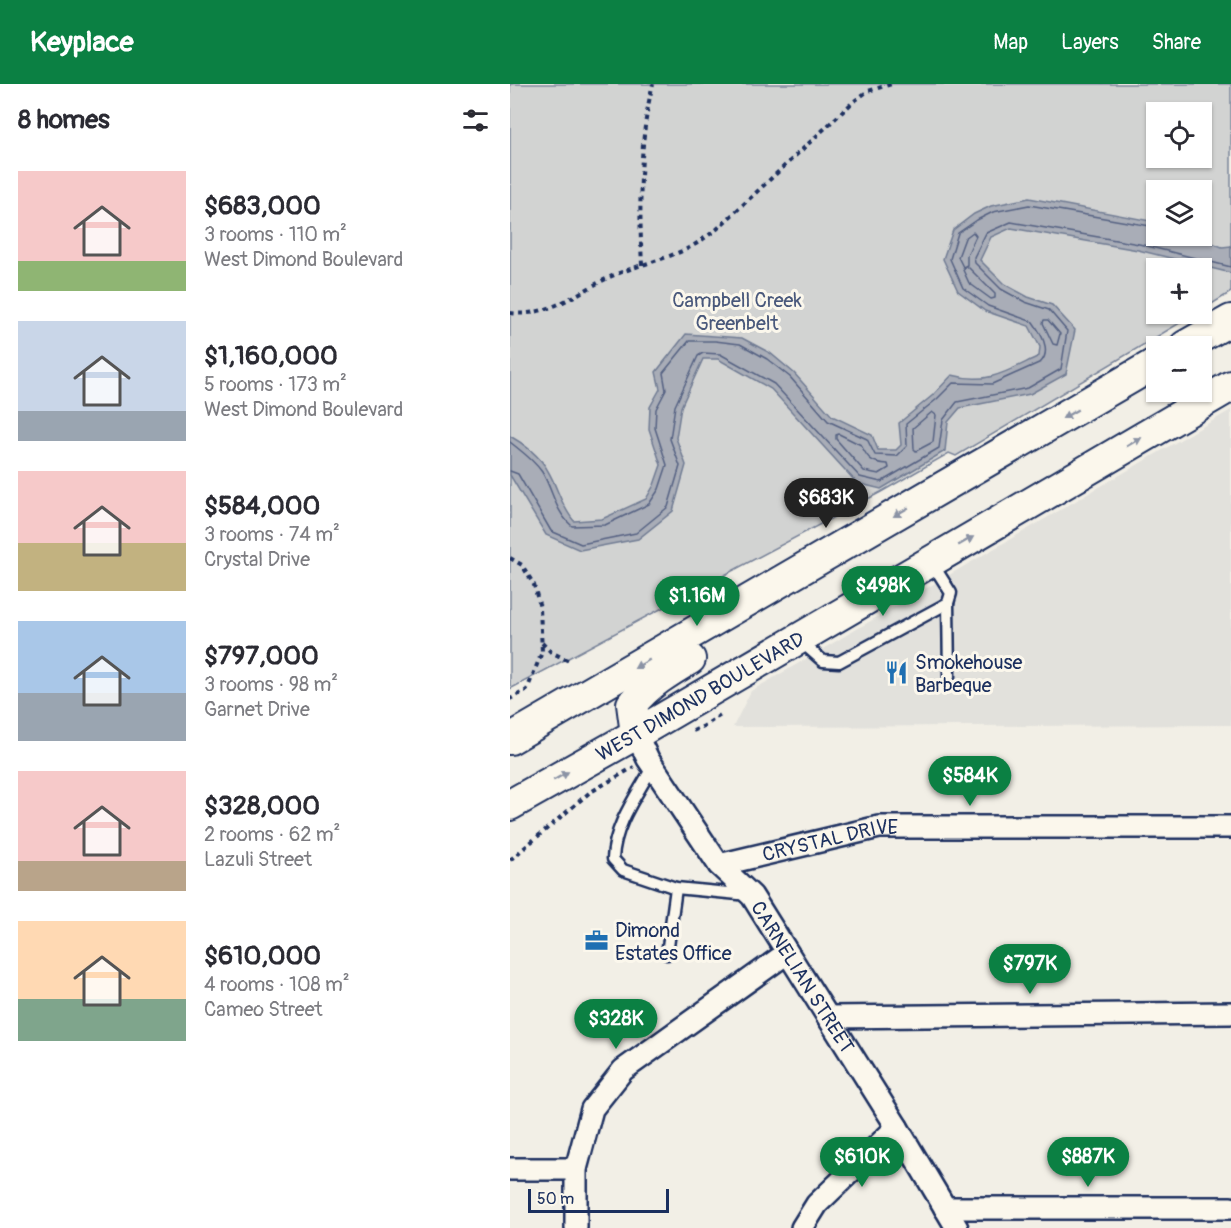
<!DOCTYPE html>
<meta charset="utf-8">
<style>
:root{--surface:#fff;--page:#f2f2f3;--text:#2b2b33;--muted:#7c7c81;--accent:#0b8043}
body{margin:0;font-family:Pangolin,sans-serif;background:var(--page);color:var(--text);height:100vh;display:flex;flex-direction:column;font-size:22px;white-space:nowrap}
*{box-sizing:border-box;margin:0}
p{font-size:20px;color:var(--muted)}
.icon{flex:none;width:33px;height:33px;fill:none;stroke:currentColor;stroke-width:2;stroke-linecap:round;stroke-linejoin:round}
.map{position:relative;flex:1;overflow:hidden}
.drawer{display:flex;flex-direction:column;background:var(--surface);width:510px}
.drawer>*{flex:none}
.controls{position:absolute;left:636px;top:18px;display:grid;gap:12px}
.controls a{display:grid;place-items:center;width:66px;height:66px;border-radius:0px;background:var(--surface);box-shadow:0 2px 4px #0004;font-size:30px}
.scale{position:absolute;left:18px;bottom:15px;width:141px;box-sizing:border-box;padding-left:6px;border:3px solid #1b2f5e;border-top:0;font-size:16px;line-height:21px;white-space:nowrap;color:#1b2f5e;-webkit-text-stroke:4px #fbf7ec;paint-order:stroke}
.price{position:absolute;translate:-50% -51px;padding:0 14px;border-radius:21px;background:var(--accent);color:#fff;font-size:20px;line-height:39px;filter:drop-shadow(0 2px 3px #0008)}
.price::after{content:'';position:absolute;left:50%;top:36px;width:18px;height:14px;margin-left:-9px;background:inherit;clip-path:polygon(0 0,100% 0,50% 100%)}
.price.active{background:#222;color:#fff}
ul{padding:0;list-style:none}
li{display:flex;align-items:center;gap:18px;height:150px;padding:0 18px}
li span{display:grid;place-items:center;flex:none;width:168px;height:120px;border-radius:0px;color:#555}
li>.icon{margin-inline-start:auto}
span .icon{width:72px;height:72px;fill:#fffc;stroke-width:1}
li b{font-size:26px}
h2{display:flex;justify-content:space-between;align-items:center;height:72px;padding:0 18px;font-size:26px}
header{display:flex;align-items:center;gap:36px;box-sizing:border-box;height:84px;padding:0 30px;background:var(--accent);color:#fff}
header strong{font-size:28px}
nav{display:flex;gap:33px;margin-inline-start:auto;font-size:21px}
main{display:flex;flex:1;min-height:0}
.map>svg:first-child{display:block}
.built{fill:#e2e1dc}
.green{fill:#d2d3d2;stroke:#768198;stroke-width:1.5;fill-rule:evenodd}
.water{fill:#a9adb7;stroke:#707b93;stroke-width:1.5}
.lines{fill:none;stroke-linecap:round;stroke-linejoin:round}
.shore{stroke:#546182;stroke-width:1.5}
.service-casing{stroke:#1b2f5e;stroke-width:15}
.minor-casing{stroke:#1b2f5e;stroke-width:26}
.secondary-casing{stroke:#1b2f5e;stroke-width:34}
.path{stroke:#1b2f5e;stroke-width:4;stroke-dasharray:4.5 4.5;stroke-linecap:butt}
.service{stroke:#fbf7ec;stroke-width:10}
.minor{stroke:#fbf7ec;stroke-width:21}
.secondary{stroke:#fbf7ec;stroke-width:30}
.oneway{fill:#8b93a5}
.labels{text-anchor:middle;stroke-width:6;stroke-linejoin:round;paint-order:stroke}
.park-label{font-size:20px;fill:#49587b;stroke:#fbf7ec}
.poi-label{font-size:20px;fill:#1b2f5e;stroke:#fbf7ec;text-anchor:start}
.street-label{font-size:20px;fill:#1b2f5e;stroke:#fbf7ec}
</style>
<header>
<strong>Keyplace</strong>
<nav><a>Map</a><a>Layers</a><a>Share</a></nav>
</header>
<main>
<section class="drawer">
<h2>8 homes<svg class="icon" aria-label="filters" viewBox="0 0 24 24"><path d="M4 7h16M4 17h16"/><circle cx="9" cy="7" r="2"/><circle cx="15" cy="17" r="2"/></svg></h2>
<ul>
<li><span style="background:linear-gradient(#f6c9c9 75%,#8fb573 0)"><svg class="icon" aria-label="home" viewBox="0 0 24 24"><path d="M3 11l9-7 9 7M6 9v11h12V9"/></svg></span><div><b>$683,000</b><p>3 rooms · 110 m²</p><p>West Dimond Boulevard</p></div></li>
<li><span style="background:linear-gradient(#c9d6e8 75%,#9aa5b1 0)"><svg class="icon" aria-label="home" viewBox="0 0 24 24"><path d="M3 11l9-7 9 7M6 9v11h12V9"/></svg></span><div><b>$1,160,000</b><p>5 rooms · 173 m²</p><p>West Dimond Boulevard</p></div></li>
<li><span style="background:linear-gradient(#f6c9c9 60%,#c2b280 0)"><svg class="icon" aria-label="home" viewBox="0 0 24 24"><path d="M3 11l9-7 9 7M6 9v11h12V9"/></svg></span><div><b>$584,000</b><p>3 rooms · 74 m²</p><p>Crystal Drive</p></div></li>
<li><span style="background:linear-gradient(#a9c7e8 60%,#9aa5b1 0)"><svg class="icon" aria-label="home" viewBox="0 0 24 24"><path d="M3 11l9-7 9 7M6 9v11h12V9"/></svg></span><div><b>$797,000</b><p>3 rooms · 98 m²</p><p>Garnet Drive</p></div></li>
<li><span style="background:linear-gradient(#f6c9c9 75%,#b9a48a 0)"><svg class="icon" aria-label="home" viewBox="0 0 24 24"><path d="M3 11l9-7 9 7M6 9v11h12V9"/></svg></span><div><b>$328,000</b><p>2 rooms · 62 m²</p><p>Lazuli Street</p></div></li>
<li><span style="background:linear-gradient(#ffd9b3 65%,#7fa58c 0)"><svg class="icon" aria-label="home" viewBox="0 0 24 24"><path d="M3 11l9-7 9 7M6 9v11h12V9"/></svg></span><div><b>$610,000</b><p>4 rooms · 108 m²</p><p>Cameo Street</p></div></li>
</ul>
</section>
<div class="map">
<svg width="721" height="1144" viewBox="0 0 721 1144">
<rect width="100%" height="100%" fill="#f2efe6"/>
<filter id="ink" filterUnits="userSpaceOnUse"><feTurbulence type="fractalNoise" baseFrequency=".0167" numOctaves="2"/><feDisplacementMap in="SourceGraphic" scale="12" xChannelSelector="R" yChannelSelector="G"/><feConvolveMatrix kernelMatrix="1 2 1 2 8 2 1 2 1" color-interpolation-filters="sRGB"/></filter>
<g filter="url(#ink)">
<!-- built -->
<path class="built" d="M721,326V641L223,643L241,607Z"/>
<!-- green -->
<path class="green" d="M0,0H721V208L692,226V184H646V230H685L446,372L439,369L371,408L0,605ZM646,28H692V74H646ZM646,106H692V152H646Z"/>
<!-- water -->
<path class="water" d="M519,114L646,138V152H685L712,163L721,162V189L628,166L501,144L481,153L470,176L494,200L518,213L542,221L565,246L556,290L520,310L450,324L438,338L435,367L371,405L347,399L261,305L208,275H193L171,323L166,354L176,381L163,427L128,455L70,466L36,451L0,391V352C13,359 31,373 38,387C48,404 51,422 64,437L92,435L136,415L144,401L151,381L139,345L140,323L150,305L146,288L176,250L232,254L260,269L284,289L322,332L362,351L368,366H386L391,361L389,339L423,311L442,291C478,301 497,287 529,272L530,263L519,242L475,227L448,207L433,175L443,146L464,130L481,122Z"/>
<g class="lines">
<!-- shore -->
<g class="shore">
<path d="M463,148L466,152L457,171V181L453,183L448,173L455,154Z"/>
<path d="M455,183H458L485,210V214L481,215L459,199L453,186Z"/>
<path d="M534,236H538L550,250L547,261L543,260L533,239Z"/>
<path d="M422,328L426,331L423,358L406,367L404,365L403,344Z"/>
<path d="M329,350L351,361C358,375 361,379 378,380L379,384L369,390L354,387L326,355V351Z"/>
<path d="M0,358C11,367 24,376 32,388C43,406 45,428 62,442L95,441L139,420L149,405L157,381L145,344L146,325L156,306L153,289L179,257H205L230,260L257,275L280,293L318,337L357,355L365,371L387,372L397,362L396,340L427,315L443,299L482,300L531,278C542,266 530,248 523,238L478,222L453,204L440,175L448,149L467,136L483,128L519,121L646,143"/>
<path d="M0,387L8,390L41,447L71,460L126,449L158,423L170,382L160,355L165,322L188,272L193,269L210,270L264,300L350,393L371,398L429,364L433,336L447,318L518,304L551,285L557,247L539,226L515,218L491,205L465,179L464,173L476,149L501,138L629,160L721,183"/>
</g>
<defs>
<g id="service">
<path d="M438,519L439,593"/>
<path d="M293,556L297,563L313,577L329,578L438,519L441,509L422,479"/>
<path d="M143,682C127,711 104,741 103,775L113,786L166,804L239,811"/>
<path d="M157,870L166,804"/>
</g>
<g id="minor">
<path id="s1" d="M126,650L138,675L209,781L242,812L387,1043L447,1144"/>
<path id="s2" d="M209,781L369,743H721"/>
<path d="M318,933L721,929"/>
<path d="M0,1085H66"/>
<path d="M435,1124H721"/>
<path d="M66,1144V1085L82,1025L113,986L277,869"/>
<path d="M292,1144L307,1120L387,1043"/>
</g>
<g id="secondary">
<path d="M675,262L721,236"/>
<path d="M126,650L122,620C138,600 158,588 180,575"/>
<path d="M0,655L646,279"/>
<path id="s3" d="M0,721L126,650L721,302"/>
</g>
</defs>
<!-- service casing -->
<use href="#service" class="service-casing"/>
<!-- minor casing -->
<use href="#minor" class="minor-casing"/>
<!-- secondary casing -->
<use href="#secondary" class="secondary-casing"/>
<!-- path -->
<g class="path">
<path d="M132,181C129,127 129,52 143,0"/>
<path d="M0,229C38,234 69,207 102,192C125,182 149,177 172,167C185,162 196,153 207,145L343,18L358,7L382,0"/>
<path d="M0,474L12,481L24,501L30,524L32,568L17,606L0,615"/>
<path d="M32,559L41,568L61,578"/>
<path d="M183,647L194,642L212,630"/>
<path d="M0,776L79,709L124,683"/>
</g>
<!-- service -->
<use href="#service" class="service"/>
<!-- minor -->
<use href="#minor" class="minor"/>
<!-- secondary -->
<use href="#secondary" class="secondary"/>
</g>
<!-- one-way arrows -->
<defs><path id="oneway-solid" d="M-6-.8H1V-3.2L6.5 0L1 3.2V.8H-6Z" transform="scale(1.5)"/></defs>
<g class="oneway">
<use href="#oneway-solid" transform="translate(560 330) rotate(150)"/>
<use href="#oneway-solid" transform="translate(624 358) rotate(-30)"/>
<use href="#oneway-solid" transform="translate(391 428) rotate(150)"/>
<use href="#oneway-solid" transform="translate(456 457) rotate(-30)"/>
<use href="#oneway-solid" transform="translate(132 580) rotate(150)"/>
<use href="#oneway-solid" transform="translate(51 692) rotate(-30)"/>
</g>
</g>
<!-- icons -->
<defs>
<symbol id="restaurant-bare" viewBox="-9 -9 18 18"><path d="M-5-6h1v4h1v-4h1v4h1v-4h1v5L-1.5 .5V6h-2V.5L-5-1ZM5-6V6H3V1.5H1.5Q1.5-4 5-6Z" fill="#1f6fb2" stroke="#fbf7ec" stroke-width="2.5" paint-order="stroke"/></symbol>
<symbol id="office-bare" viewBox="-9 -9 18 18"><path d="M-6-3h4V-5.5h4V-3h4V5H-6ZM-1-4.5V-3h2v-1.5ZM-6 0V1H6V0Z" fill="#1f6fb2" stroke="#fbf7ec" stroke-width="2.5" paint-order="stroke"/></symbol>
</defs>
<g fill-rule="evenodd">
<use href="#restaurant-bare" x="370" y="572" width="33" height="33"/>
<use href="#office-bare" x="70" y="840" width="33" height="33"/>
</g>
<g class="labels">
<!-- park labels -->
<g class="park-label">
<text x="227" y="223">Campbell Creek<tspan x="227" dy="23">Greenbelt</tspan></text>
</g>
<!-- poi labels -->
<g class="poi-label">
<text x="405" y="585">Smokehouse<tspan x="405" dy="23">Barbeque</tspan></text>
<text x="105" y="853">Dimond<tspan x="105" dy="23">Estates Office</tspan></text>
</g>
<!-- street labels -->
<g class="street-label">
<text dy="7" stroke="none"><textPath href="#s3" startOffset="219">WEST DIMOND BOULEVARD</textPath></text>
<text dy="7" stroke="none"><textPath href="#s2" startOffset="114">CRYSTAL DRIVE</textPath></text>
<text dy="7" stroke="none"><textPath href="#s1" startOffset="296">CARNELIAN STREET</textPath></text>
</g>
</g>
</svg>
<div class="controls">
<a><svg class="icon" aria-label="locate" viewBox="0 0 24 24"><circle cx="12" cy="12" r="6"/><path d="M12 2v4M12 18v4M2 12h4M18 12h4"/></svg></a>
<a><svg class="icon" aria-label="layers" viewBox="0 0 24 24"><path d="M12 4l9 5-9 5-9-5zM3 14l9 5 9-5"/></svg></a>
<a>+</a>
<a>−</a>
</div>
<div class="scale">50 m</div>
<b class="price active" style="left:316px;top:445px">$683K</b>
<b class="price" style="left:373px;top:533px">$498K</b>
<b class="price" style="left:187px;top:543px">$1.16M</b>
<b class="price" style="left:460px;top:723px">$584K</b>
<b class="price" style="left:520px;top:911px">$797K</b>
<b class="price" style="left:106px;top:966px">$328K</b>
<b class="price" style="left:352px;top:1104px">$610K</b>
<b class="price" style="left:578px;top:1104px">$887K</b>
</div>
</main>
